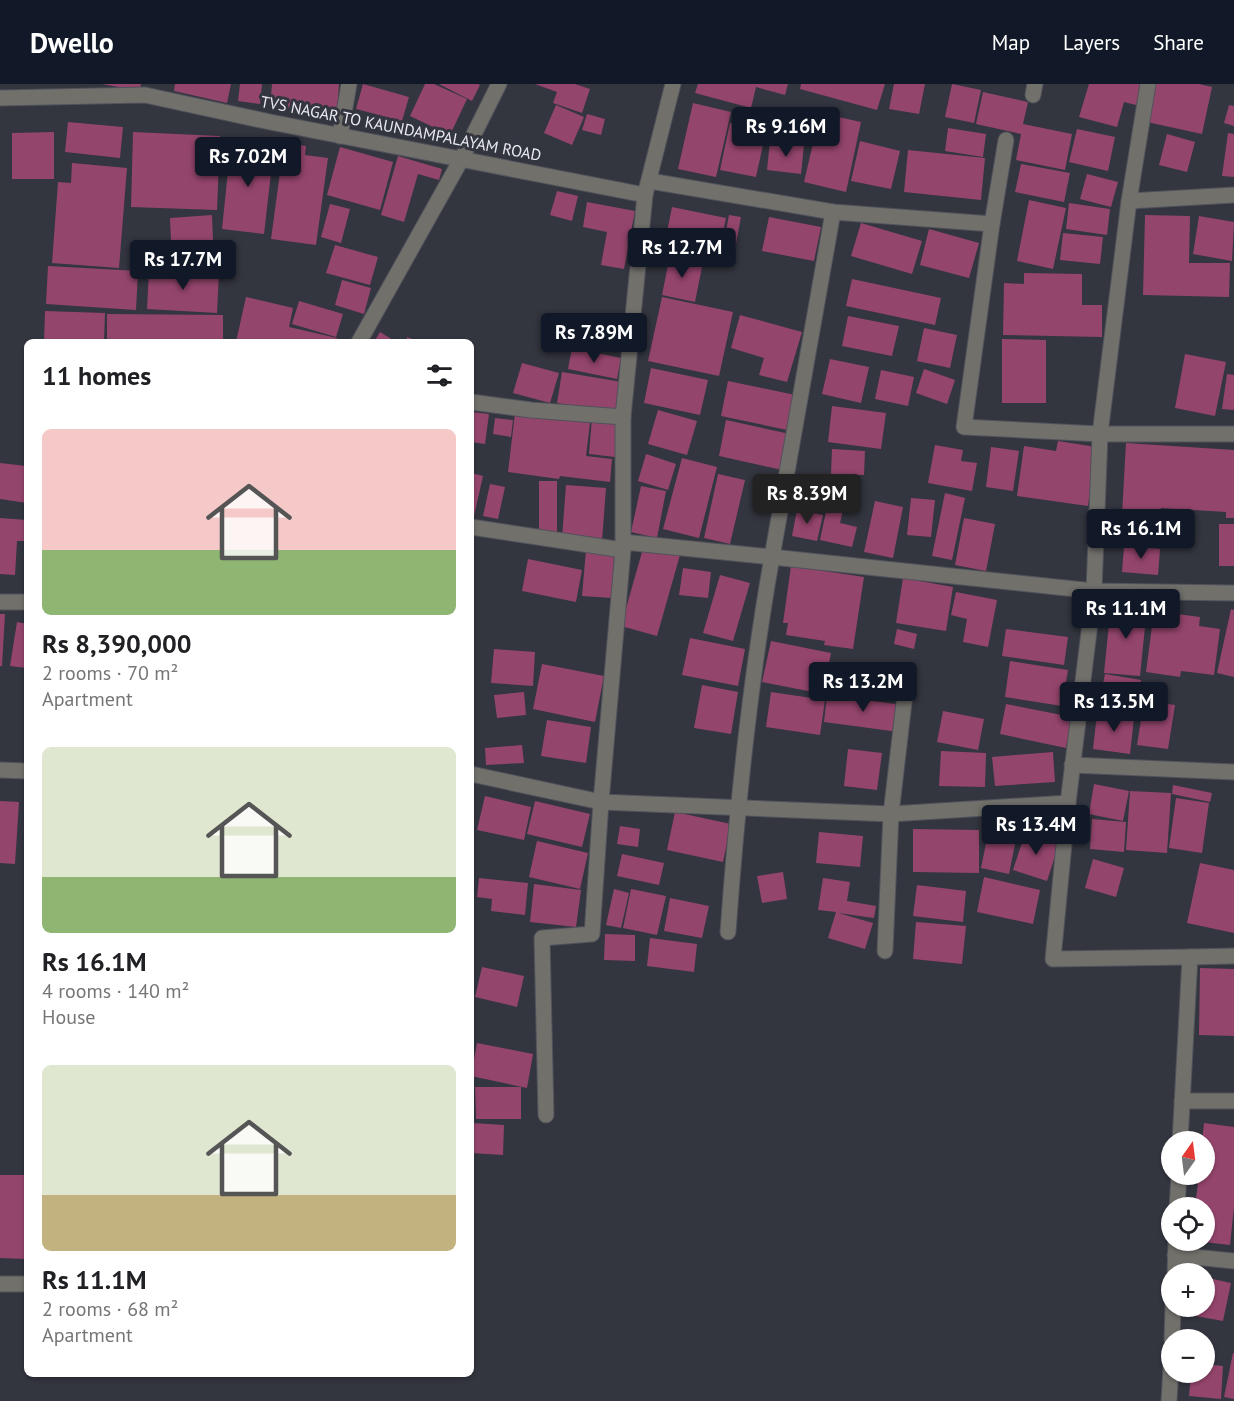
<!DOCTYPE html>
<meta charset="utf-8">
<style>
:root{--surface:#fff;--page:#f6f6f6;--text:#202124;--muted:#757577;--accent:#111827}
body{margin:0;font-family:"PT Sans",sans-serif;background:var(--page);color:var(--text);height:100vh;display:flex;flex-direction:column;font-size:22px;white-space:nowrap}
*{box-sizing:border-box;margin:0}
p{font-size:20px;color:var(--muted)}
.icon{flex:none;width:33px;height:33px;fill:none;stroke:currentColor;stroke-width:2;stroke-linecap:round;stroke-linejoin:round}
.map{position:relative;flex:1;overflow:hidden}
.details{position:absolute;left:24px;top:255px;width:450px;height:1038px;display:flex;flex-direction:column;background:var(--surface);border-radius:9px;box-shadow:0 2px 4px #0004}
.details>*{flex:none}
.needle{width:39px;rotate:14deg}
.fabs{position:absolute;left:1161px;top:1047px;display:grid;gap:12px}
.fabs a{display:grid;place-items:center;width:54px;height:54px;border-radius:50%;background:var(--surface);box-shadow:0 2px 4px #0004;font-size:30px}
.price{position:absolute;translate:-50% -51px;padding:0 14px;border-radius:6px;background:var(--accent);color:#fff;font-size:20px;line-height:39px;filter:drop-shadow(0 2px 3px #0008)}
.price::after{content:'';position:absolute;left:50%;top:36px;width:18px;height:14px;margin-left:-9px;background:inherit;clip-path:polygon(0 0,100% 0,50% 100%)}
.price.on{background:#222;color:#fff}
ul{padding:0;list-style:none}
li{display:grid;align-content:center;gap:12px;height:318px;padding:0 18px}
li span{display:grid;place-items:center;height:186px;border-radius:9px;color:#555}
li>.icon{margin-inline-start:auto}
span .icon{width:108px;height:108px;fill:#fffc;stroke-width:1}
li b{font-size:26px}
h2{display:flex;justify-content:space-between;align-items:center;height:72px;padding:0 18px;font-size:26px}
header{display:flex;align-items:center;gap:36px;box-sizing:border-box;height:84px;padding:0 30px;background:var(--accent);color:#fff}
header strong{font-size:28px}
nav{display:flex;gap:33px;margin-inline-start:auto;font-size:21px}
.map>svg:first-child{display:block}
.building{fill:#94456c}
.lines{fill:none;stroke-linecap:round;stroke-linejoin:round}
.minor-casing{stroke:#50525c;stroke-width:17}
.minor{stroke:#72706b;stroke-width:15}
.labels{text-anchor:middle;stroke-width:6;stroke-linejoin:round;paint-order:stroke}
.street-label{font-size:16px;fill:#eaebf2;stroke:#33353f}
</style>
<header>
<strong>Dwello</strong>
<nav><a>Map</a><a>Layers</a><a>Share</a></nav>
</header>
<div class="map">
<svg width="1234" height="1317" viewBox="0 0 1234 1317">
<rect width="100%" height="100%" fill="#33353f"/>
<!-- building -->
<g class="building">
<path d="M102,0H141L140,7Z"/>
<path d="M175,0H231L227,19L174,7Z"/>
<path d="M240,0H262L260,20L238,17Z"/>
<path d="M272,0H339L337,28L270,23Z"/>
<path d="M363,0L409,13L402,37L356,25Z"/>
<path d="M425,0H434L467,15L450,51L410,32Z"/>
<path d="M439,0H478L480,1L472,17Z"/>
<path d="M535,0H575L590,5L582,29L553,19L557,8Z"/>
<path d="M698,0H788L785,11L756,3L751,24L695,9Z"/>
<path d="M801,0H885L877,26L800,5Z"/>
<path d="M894,0H925L919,30L889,25Z"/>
<path d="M952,0L981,6L974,39L945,33Z"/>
<path d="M1089,0H1142L1136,21L1124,18L1117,43L1079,33Z"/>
<path d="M1156,0H1199L1212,3L1202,50L1147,38Z"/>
<path d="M983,8L1028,18L1023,40L1072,50L1065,86L1016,76L1021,50L976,40Z"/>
<path d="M693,19L731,28L716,93L678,85Z"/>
<path d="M556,21L584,33L572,61L544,49Z"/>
<path d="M1229,21L1234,22V42L1224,39Z"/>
<path d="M820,29L861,38L846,108L804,98Z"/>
<path d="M587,30L605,35L601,51L582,46Z"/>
<path d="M68,38L123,43L120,74L65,68Z"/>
<path d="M730,39L766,47L756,93L720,86Z"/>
<path d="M948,44L986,50L983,73L945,67Z"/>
<path d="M1077,45L1115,53L1108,87L1069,78Z"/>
<path d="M54,48V95H12V49Z"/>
<path d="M133,48L220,52L217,126L131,123Z"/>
<path d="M1228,49L1234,50V93L1222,92Z"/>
<path d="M1167,50L1195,58L1187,88L1159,81Z"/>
<path d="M770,57L804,61L801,90L767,86Z"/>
<path d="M860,57L900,67L891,105L851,97Z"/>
<path d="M231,58L274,63L264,150L222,145Z"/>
<path d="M284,59L306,62L305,71L328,74L316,161L271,155Z"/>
<path d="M340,63L393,78L380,126L327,111Z"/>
<path d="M908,66L985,74L981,116L904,108Z"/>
<path d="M398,72L442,85L439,96L418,90L404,138L381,131Z"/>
<path d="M72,79L127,84L119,184L52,179L58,98L71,99Z"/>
<path d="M1021,80L1070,89L1064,118L1015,108Z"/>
<path d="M1087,90L1118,98L1111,123L1080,115Z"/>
<path d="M557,107L578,112L572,137L550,131Z"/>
<path d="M1029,116L1066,124L1053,185L1017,177Z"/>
<path d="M587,118L635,127L624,185L601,181L607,148L583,143Z"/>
<path d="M1069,119L1110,125L1107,151L1066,145Z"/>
<path d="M330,120L350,125L341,159L321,153Z"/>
<path d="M672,123L726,134L718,174L664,163Z"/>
<path d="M212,131L214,180L172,182L170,134Z"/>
<path d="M729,131L741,133L734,170L722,168Z"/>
<path d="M1145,131L1190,132L1189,179H1230L1229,213L1143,211Z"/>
<path d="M1199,132L1234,138L1232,177L1193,170Z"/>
<path d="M769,133L821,143L814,177L762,167Z"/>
<path d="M861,139L922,157L912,190L851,172Z"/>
<path d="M929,145L979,159L969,194L920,181Z"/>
<path d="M1063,149L1103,153L1100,180L1060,176Z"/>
<path d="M335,161L378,173L370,201L326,189Z"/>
<path d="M670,171L703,178L695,218L662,211Z"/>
<path d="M48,182L138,187L136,226L46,220Z"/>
<path d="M149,185L219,189L217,229L147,225Z"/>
<path d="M1024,189L1082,190V221H1102V253L1003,251L1004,199L1024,200Z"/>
<path d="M852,195L941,214L935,241L846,222Z"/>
<path d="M342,196L371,204L364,230L335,221Z"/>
<path d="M246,213L293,224L289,243L337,254L336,258H236Z"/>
<path d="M662,213L733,228L719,292L648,277Z"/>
<path d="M299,217L343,230L336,253L292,240Z"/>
<path d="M45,227L105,229L104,258H44Z"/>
<path d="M107,230L223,231V258H107Z"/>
<path d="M740,231L802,248L787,298L759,291L764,274L731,264Z"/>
<path d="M848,232L899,242L892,272L842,262Z"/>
<path d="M924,244L957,251L950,284L917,277Z"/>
<path d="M380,248L393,256L391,258H374Z"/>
<path d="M407,253L420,258H406Z"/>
<path d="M1002,255L1046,256V319H1002Z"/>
<path d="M572,264L621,274L617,295L568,285Z"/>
<path d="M1185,270L1226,278L1215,332L1175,324Z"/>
<path d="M830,275L869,283L861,319L822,310Z"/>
<path d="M522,279L559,289L550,319L513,309Z"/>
<path d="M651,284L708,296L700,331L644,319Z"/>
<path d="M924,285L955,296L947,320L916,309Z"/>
<path d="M881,286L914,293L908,322L875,315Z"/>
<path d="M562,288L622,298L616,329L557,319Z"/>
<path d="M1227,290L1234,291V326L1222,325Z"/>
<path d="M728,297L800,312L792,347L721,332Z"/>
<path d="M832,322L886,329L881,365L828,358Z"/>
<path d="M658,326L697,337L687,371L648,360Z"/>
<path d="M471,328L489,330L485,360L471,358Z"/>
<path d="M515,329L590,339L586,372L612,375L610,398L560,392L559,395L508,388Z"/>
<path d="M495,334L513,336L511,353L493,350Z"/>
<path d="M592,334L619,337L615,373L589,370Z"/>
<path d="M726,336L790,350L782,386L719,372Z"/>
<path d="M1058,357L1096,363L1088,422L1017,412L1024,362L1056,367Z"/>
<path d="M1126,359L1234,366V434H1226V428L1161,424L1160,433L1128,431L1165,437L1161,464L1120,458L1124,431H1122Z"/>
<path d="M935,361L963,366L961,377L977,379L972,407L928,399Z"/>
<path d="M991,363L1019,367L1013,407L986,403Z"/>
<path d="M832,365L865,367L864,391L831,390Z"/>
<path d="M646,370L676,380L668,406L638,397Z"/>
<path d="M682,374L717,383L699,454L663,445Z"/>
<path d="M0,379L27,382V419L0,415Z"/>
<path d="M471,389L483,392L474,432H471Z"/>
<path d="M718,390L745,396L730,460L704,454Z"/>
<path d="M802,390L831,396L824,427L795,422Z"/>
<path d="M539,397H557V448L539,449Z"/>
<path d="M490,400L505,403L498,435L483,432Z"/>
<path d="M832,400L848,404L840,439L857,443L852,463L820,456Z"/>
<path d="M566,401L606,404L602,457L562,454Z"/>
<path d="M641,402L666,407L657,454L631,448Z"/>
<path d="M945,409L965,414L952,476L932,472Z"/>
<path d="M911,414L935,416L931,453L907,451Z"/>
<path d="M875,417L903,423L893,474L864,468Z"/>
<path d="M797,426L823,431L817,457L792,452Z"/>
<path d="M0,434L27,436V457H17L15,491L0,490Z"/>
<path d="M964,434L995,440L986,487L955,481Z"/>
<rect x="1219" y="440" width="15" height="42"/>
<path d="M644,461L680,471L657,552L621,542Z"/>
<path d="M1124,462L1160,465L1158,491L1122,488Z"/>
<path d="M25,463L27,464V482H24Z"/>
<path d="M586,466L616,468L612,514L582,512Z"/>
<path d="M528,475L582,486L576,518L522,507Z"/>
<path d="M791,482L864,493L853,565L824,561L825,557L786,551L788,539H783Z"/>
<path d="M683,484L711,488L708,514L679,511Z"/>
<path d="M720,491L750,499L733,557L703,549Z"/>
<path d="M903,494L953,503L946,547L896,539Z"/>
<path d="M956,508L997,516L988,563L963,558L967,535L951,531Z"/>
<path d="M1111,520L1147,523L1140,592L1104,589Z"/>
<path d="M1231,525L1234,526V593L1217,589Z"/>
<path d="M1154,527L1200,533L1199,542L1220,545L1214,591L1181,587L1180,593L1146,588Z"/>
<path d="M0,530H5L2,582H0Z"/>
<path d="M17,538L27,540V584L10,582Z"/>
<path d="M897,545L917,550L914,565L894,560Z"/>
<path d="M1006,545L1068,553L1064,581L1002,572Z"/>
<path d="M690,554L745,565L738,602L682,591Z"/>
<path d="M771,557L831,569L823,610L762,598Z"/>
<path d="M494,565L535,568L533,602L491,599Z"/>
<path d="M1010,577L1068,586L1062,622L1005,613Z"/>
<path d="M835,578L854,580L852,612L832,610Z"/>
<path d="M542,580L604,592L595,638L533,625Z"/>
<path d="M1105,590L1141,596L1136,622L1100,615Z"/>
<path d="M702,601L738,608L731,650L694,644Z"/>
<path d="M524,608L526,631L497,634L494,611Z"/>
<path d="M771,608L825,616L820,651L766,643Z"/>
<path d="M827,611L903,621L899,648L824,638Z"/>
<path d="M1144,617L1175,621L1168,665L1137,661Z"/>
<path d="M1006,620L1072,633L1066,664L1000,650Z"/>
<path d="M1129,624L1135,625L1130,670L1093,665L1097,630L1128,634Z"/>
<path d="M943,627L984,635L978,666L937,658Z"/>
<path d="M547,636L591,643L586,679L541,672Z"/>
<path d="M522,661L524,679L486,681L485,664Z"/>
<path d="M848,665L882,669L877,706L844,702Z"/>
<path d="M941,667L986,669L985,703L939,702Z"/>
<path d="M1053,668L1055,698L995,702L992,673Z"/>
<path d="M1094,700L1129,707L1123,737L1089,730Z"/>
<path d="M1173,701L1212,709L1210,718L1172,710Z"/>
<path d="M1130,707L1171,709L1167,769L1126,766Z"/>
<path d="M485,712L531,723L524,756L477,746Z"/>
<path d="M1176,714L1209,719L1202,769L1169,764Z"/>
<path d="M0,717L19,718L15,780L0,779Z"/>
<path d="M535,717L590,730L582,763L527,750Z"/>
<path d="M675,728L731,740L723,778L667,766Z"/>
<path d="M1092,735L1126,738L1124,768L1090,765Z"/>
<path d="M620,742L640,745L638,763L617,760Z"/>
<path d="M913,745L979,746V789L913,788Z"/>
<path d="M989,745L1017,750L1009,790L981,784Z"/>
<path d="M1026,746L1060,757L1047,797L1013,786Z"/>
<path d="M819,748L863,752L860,783L816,779Z"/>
<path d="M537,757L588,769L580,805L529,793Z"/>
<path d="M622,770L664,779L659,801L617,792Z"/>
<path d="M1093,775L1124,784L1116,813L1085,804Z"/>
<path d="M1200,779L1234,786V849L1187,839Z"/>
<path d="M783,788L787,815L762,819L757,792Z"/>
<path d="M984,793L1040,806L1033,840L977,828Z"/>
<path d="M479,794L528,799L525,831L491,827L492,815L477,813Z"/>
<path d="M823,794L850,798L847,817L876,822L874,834L838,829L873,839L865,865L828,854L836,828L818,826Z"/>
<path d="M534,800L581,806L576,843L530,838Z"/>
<path d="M917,801L966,807L963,838L913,832Z"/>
<path d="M614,805L629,809L621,844L606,841Z"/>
<path d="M631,805L666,812L657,851L623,844Z"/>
<path d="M670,814L709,822L702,854L664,847Z"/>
<path d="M916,838L966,842L962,880L913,875Z"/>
<path d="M605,850L635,851V877L604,876Z"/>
<path d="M650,854L697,860L694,888L647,882Z"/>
<path d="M482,883L524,892L517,923L475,913Z"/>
<path d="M1200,884L1234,885V952L1199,951Z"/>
<path d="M477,959L533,970L527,1004L471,992Z"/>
<path d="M475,1003H521V1035H476Z"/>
<path d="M473,1039L504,1041L503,1071L471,1069Z"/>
<path d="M1204,1039L1234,1043V1123L1230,1161L1204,1158V1124H1195L1199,1090H1204V1058H1202Z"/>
<path d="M0,1091H27V1175L0,1174Z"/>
<path d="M1204,1193L1231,1199L1223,1237L1190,1231L1191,1222H1204Z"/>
<path d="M1233,1269H1234V1315L1224,1313Z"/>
<path d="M1204,1280L1223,1282L1221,1315L1189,1312L1191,1288H1204Z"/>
</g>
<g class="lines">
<defs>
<g id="minor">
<path d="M1148,0L1129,117L1100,350L1094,507L1068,719L1053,875L1190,873"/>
<path d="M1033,11L1035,0"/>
<path d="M0,14L145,11L270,38L645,111L673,0"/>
<path d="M340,52L349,0"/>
<path d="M650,97L833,128L992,140L964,343L1100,350H1234"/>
<path d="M645,111L623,333V466L601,718L891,730L1068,719"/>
<path d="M1129,117L1234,111"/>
<path d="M992,140L1006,56"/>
<path d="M359,258L462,74L499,0"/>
<path d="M471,318L531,326L623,333"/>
<path d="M471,443L623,466"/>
<path d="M623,458L772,473L833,128"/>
<path d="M0,518H27"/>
<path d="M1072,681L1234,688"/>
<path d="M0,686L27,687"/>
<path d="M471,690L601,718L592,850L542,854L546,1031"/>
<path d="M728,848C737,722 750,597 772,473L1094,507L1234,509"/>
<path d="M885,867L891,730L907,593"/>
<path d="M1182,1017H1234"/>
<path d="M1180,1058L1190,873L1234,872"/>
<path d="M1177,1124L1179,1090"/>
<path d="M1175,1171L1234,1177"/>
<path d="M1175,1190L1176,1156"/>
<path d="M0,1200H27"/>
<path d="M1172,1256L1173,1222"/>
<path d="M1169,1317L1172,1265"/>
</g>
</defs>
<!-- minor casing -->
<use href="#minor" class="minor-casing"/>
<!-- minor -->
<use href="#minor" class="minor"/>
</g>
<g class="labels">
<!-- street labels -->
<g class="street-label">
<text transform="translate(401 44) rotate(11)" y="6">TVS NAGAR TO KAUNDAMPALAYAM ROAD</text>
</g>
</g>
</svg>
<div class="fabs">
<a><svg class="needle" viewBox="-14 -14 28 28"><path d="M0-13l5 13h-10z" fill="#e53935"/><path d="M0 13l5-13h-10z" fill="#757577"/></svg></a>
<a><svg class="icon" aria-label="locate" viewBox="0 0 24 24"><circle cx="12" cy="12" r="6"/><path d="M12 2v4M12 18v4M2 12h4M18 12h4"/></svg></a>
<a>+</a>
<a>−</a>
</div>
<b class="price" style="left:786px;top:74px">Rs 9.16M</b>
<b class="price" style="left:248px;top:104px">Rs 7.02M</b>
<b class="price" style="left:682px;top:195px">Rs 12.7M</b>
<b class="price" style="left:183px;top:207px">Rs 17.7M</b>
<b class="price" style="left:594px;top:280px">Rs 7.89M</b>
<b class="price on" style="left:807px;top:441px">Rs 8.39M</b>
<b class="price" style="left:1141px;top:476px">Rs 16.1M</b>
<b class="price" style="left:1126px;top:556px">Rs 11.1M</b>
<b class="price" style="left:863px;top:629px">Rs 13.2M</b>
<b class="price" style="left:1114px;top:649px">Rs 13.5M</b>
<b class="price" style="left:1036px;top:772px">Rs 13.4M</b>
<section class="details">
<h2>11 homes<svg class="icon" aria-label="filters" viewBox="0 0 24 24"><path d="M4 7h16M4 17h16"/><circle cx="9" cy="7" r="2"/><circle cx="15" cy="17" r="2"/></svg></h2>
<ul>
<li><span style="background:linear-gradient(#f6c9c9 65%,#8fb573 0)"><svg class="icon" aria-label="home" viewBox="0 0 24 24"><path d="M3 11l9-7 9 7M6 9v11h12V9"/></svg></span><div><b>Rs 8,390,000</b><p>2 rooms · 70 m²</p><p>Apartment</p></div></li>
<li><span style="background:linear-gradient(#dfe7d0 70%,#8fb573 0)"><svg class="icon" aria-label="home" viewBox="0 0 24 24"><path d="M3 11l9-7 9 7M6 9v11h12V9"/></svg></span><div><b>Rs 16.1M</b><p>4 rooms · 140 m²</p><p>House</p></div></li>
<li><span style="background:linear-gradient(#dfe7d0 70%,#c2b280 0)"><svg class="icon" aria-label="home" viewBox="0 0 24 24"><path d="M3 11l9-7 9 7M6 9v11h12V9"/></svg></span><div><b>Rs 11.1M</b><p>2 rooms · 68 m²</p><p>Apartment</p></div></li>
</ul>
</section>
</div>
